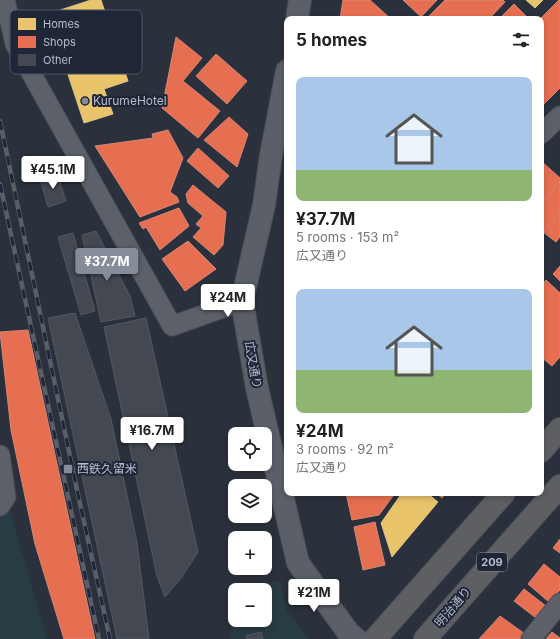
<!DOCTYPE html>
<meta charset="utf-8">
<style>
:root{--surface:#fff;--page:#f2f2f2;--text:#202124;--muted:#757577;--accent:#858c9a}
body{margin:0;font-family:Inter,"Noto Sans JP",sans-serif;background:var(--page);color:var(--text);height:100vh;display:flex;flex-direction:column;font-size:15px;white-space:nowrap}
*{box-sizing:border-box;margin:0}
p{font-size:13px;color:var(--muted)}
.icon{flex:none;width:22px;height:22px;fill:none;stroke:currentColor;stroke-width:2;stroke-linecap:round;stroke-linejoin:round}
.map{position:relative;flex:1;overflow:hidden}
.panel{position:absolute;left:284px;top:16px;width:260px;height:480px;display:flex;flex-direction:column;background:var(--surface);border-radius:8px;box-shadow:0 2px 6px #0003}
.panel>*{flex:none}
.controls{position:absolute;left:228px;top:427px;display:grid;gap:8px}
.controls a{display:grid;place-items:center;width:44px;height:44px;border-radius:8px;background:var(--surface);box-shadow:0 2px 6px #0003;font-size:20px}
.price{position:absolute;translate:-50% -34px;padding:0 9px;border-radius:4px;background:#fff;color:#222;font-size:13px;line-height:26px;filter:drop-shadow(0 1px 2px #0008)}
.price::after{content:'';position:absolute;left:50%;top:24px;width:12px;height:9px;margin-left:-6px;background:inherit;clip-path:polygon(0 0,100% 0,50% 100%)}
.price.active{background:var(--accent);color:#fff}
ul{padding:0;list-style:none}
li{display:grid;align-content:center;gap:8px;height:212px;padding:0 12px}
li span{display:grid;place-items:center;height:124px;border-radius:8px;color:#555}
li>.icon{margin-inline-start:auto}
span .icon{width:72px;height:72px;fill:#fffc;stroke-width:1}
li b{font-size:17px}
h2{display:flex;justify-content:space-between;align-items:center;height:48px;padding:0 12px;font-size:17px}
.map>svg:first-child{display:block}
.green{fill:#283c43}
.homes{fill:#e9c46a;stroke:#dac287}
.shops{fill:#e76f51;stroke:#d88676}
.building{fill:#434851;stroke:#535963}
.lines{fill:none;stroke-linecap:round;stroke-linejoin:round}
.street-casing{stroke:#484c54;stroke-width:21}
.secondary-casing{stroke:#484c54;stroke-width:24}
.highway-casing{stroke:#484d57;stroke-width:24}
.street{stroke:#5c6069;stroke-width:19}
.secondary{stroke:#5b5f67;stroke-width:22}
.highway{stroke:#5d5f63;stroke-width:22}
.rail-casing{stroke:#5a5f67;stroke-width:4.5}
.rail{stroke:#1e2638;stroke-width:3;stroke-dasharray:9;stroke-linecap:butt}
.poi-dot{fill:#858c9a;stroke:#1e2638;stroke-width:1.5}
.labels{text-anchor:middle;stroke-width:4;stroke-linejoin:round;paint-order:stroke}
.shield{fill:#1e2638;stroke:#8890a0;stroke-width:1}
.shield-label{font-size:11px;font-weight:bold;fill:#b6bdcc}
.poi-label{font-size:12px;fill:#b6bdcc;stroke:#1e2638;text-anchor:start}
.street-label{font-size:12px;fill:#b6bdcc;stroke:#1e2638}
.key{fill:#1e2638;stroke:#4c5364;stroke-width:1}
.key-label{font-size:11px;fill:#b6bdcc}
</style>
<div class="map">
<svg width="560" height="639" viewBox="0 0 560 639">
<rect width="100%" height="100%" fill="#2b313c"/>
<!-- green -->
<g class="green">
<path d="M6,497L47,639H0V506Z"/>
<path d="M279,581L287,611L309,639H231L232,615L235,611V620H265V590H254L263,584Z"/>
</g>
<!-- homes -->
<g class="homes">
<path d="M91,0H101L128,81L104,89L113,114L84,123L48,14Z"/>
<path d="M526,0H543L535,8Z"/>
<path d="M402,493H427L438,502L392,557L381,523Z"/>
</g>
<!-- shops -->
<g class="shops">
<path d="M343,0H370L391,19H340Z"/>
<path d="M403,0H437L421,17Z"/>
<path d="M445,0H503L505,2L489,19H426Z"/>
<path d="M559,0H560V88L541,107V19H540Z"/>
<path d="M514,4L529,19H499Z"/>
<path d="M176,37L202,58L183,81L220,111L198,138L162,108Z"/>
<path d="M216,54L247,81L227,104L196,76Z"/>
<path d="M229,117L248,134L237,167L204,140Z"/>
<path d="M168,130L183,158L170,192L177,197L179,202L140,217L95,146L153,138L152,134Z"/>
<path d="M198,148L229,176L218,188L187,161Z"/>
<path d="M541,161L560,178V181L541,203Z"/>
<path d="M560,181V212L543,232L541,230V203Z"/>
<path d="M193,185L226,212L223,245L214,255L193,237L201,228L196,224L203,216L188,203L186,194Z"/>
<path d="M179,208L189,226L160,250L146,227L143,229L139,223Z"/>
<path d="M560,212V237L556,242L543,232Z"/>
<path d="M188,241L216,269L185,291L162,259Z"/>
<path d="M560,266V281L553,274Z"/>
<path d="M546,280L560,293V357L552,366L541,357V286Z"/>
<path d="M28,330L95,639H64L35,544L11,430L0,332Z"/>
<path d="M346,493H392L393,496L379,515L352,520Z"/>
<path d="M436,493H446L442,498Z"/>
<path d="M375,522L385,565L363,570L354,527Z"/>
<path d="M560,539V553L553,548Z"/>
<path d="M544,564L560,577V590L549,602L528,584Z"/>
<path d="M524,589L546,606L536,618L514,601Z"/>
<path d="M500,616L525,634L522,639H479Z"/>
<path d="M552,632L560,638V639H546Z"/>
</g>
<!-- building -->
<g class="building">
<path d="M57,174L66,201L48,207L40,179Z"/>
<path d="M96,231L130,296L135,316L101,322L82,235Z"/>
<path d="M73,233L95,311L81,315L58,237Z"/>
<path d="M75,313L111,419L137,543L149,639H117L48,318Z"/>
<path d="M146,318L198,552L182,577L165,597L157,576L104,327Z"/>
<path d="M261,632L263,639H247L246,636Z"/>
</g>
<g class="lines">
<defs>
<g id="street">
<path d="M5,0L15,44L172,326L242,301"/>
<path d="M541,134L560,116"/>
<path d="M0,455L6,497L0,506"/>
<path d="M531,639L560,603"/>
</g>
<g id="secondary">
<path d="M297,19L300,0"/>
<path d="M287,71L271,155L264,205L242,301L257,388L298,563L348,632L356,639"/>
</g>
<g id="highway">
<path d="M541,451L560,429"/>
<path d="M375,639L504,493"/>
<path d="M425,639L560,486"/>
</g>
</defs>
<!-- street casing -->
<use href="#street" class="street-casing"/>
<!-- secondary casing -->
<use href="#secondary" class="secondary-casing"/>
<!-- highway casing -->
<use href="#highway" class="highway-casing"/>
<!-- street -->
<use href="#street" class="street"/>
<!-- secondary -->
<use href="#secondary" class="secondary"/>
<!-- highway -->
<use href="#highway" class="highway"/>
<defs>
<g id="rail">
<path d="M0,121L77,490L110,639"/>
<path d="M0,184L99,639"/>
</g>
</defs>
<!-- rail casing -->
<use href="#rail" class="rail-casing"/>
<!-- rail -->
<use href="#rail" class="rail"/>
</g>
<!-- markers -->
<g class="poi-dot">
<circle cx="85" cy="101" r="4"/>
<rect x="63" y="464" width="10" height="10" rx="2"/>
</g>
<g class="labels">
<!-- shield labels -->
<rect class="shield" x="477" y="553" width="30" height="18" rx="3"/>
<g class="shield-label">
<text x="492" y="566">209</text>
</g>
<!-- poi labels -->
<g class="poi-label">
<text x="93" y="105">KurumeHotel</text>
<text x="77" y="473">西鉄久留米</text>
</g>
<!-- street labels -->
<g class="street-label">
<text transform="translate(253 365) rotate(80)" y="4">広又通り</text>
<text transform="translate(453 607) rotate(-49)" y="4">明治通り</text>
</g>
</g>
<!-- legend -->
<rect x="10" y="10" width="132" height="64" rx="6" class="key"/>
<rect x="18" y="18" width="18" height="12" fill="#e9c46a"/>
<rect x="18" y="36" width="18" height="12" fill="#e76f51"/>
<rect x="18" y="54" width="18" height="12" fill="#434851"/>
<g class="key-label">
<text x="43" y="28">Homes</text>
<text x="43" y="46">Shops</text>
<text x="43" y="64">Other</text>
</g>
</svg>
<div class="controls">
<a><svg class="icon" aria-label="locate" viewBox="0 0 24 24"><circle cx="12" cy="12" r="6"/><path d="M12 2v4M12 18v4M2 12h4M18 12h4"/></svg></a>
<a><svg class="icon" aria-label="layers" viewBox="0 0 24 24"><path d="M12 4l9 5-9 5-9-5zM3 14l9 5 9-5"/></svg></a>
<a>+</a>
<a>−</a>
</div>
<b class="price" style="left:53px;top:190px">¥45.1M</b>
<b class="price active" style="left:107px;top:282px">¥37.7M</b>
<b class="price" style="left:228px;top:318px">¥24M</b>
<b class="price" style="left:152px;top:451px">¥16.7M</b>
<b class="price" style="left:314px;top:613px">¥21M</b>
<section class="panel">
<h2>5 homes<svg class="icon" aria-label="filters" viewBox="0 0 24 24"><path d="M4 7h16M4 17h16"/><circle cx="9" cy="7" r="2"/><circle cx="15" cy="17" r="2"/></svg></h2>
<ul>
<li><span style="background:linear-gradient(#a9c7e8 75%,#8fb573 0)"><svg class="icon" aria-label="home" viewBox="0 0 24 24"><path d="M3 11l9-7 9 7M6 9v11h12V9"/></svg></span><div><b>¥37.7M</b><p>5 rooms · 153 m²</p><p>広又通り</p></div></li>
<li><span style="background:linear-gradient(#a9c7e8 65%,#8fb573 0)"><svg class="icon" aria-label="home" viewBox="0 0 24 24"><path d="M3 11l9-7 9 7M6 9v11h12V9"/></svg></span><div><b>¥24M</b><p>3 rooms · 92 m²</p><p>広又通り</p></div></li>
</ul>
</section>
</div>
